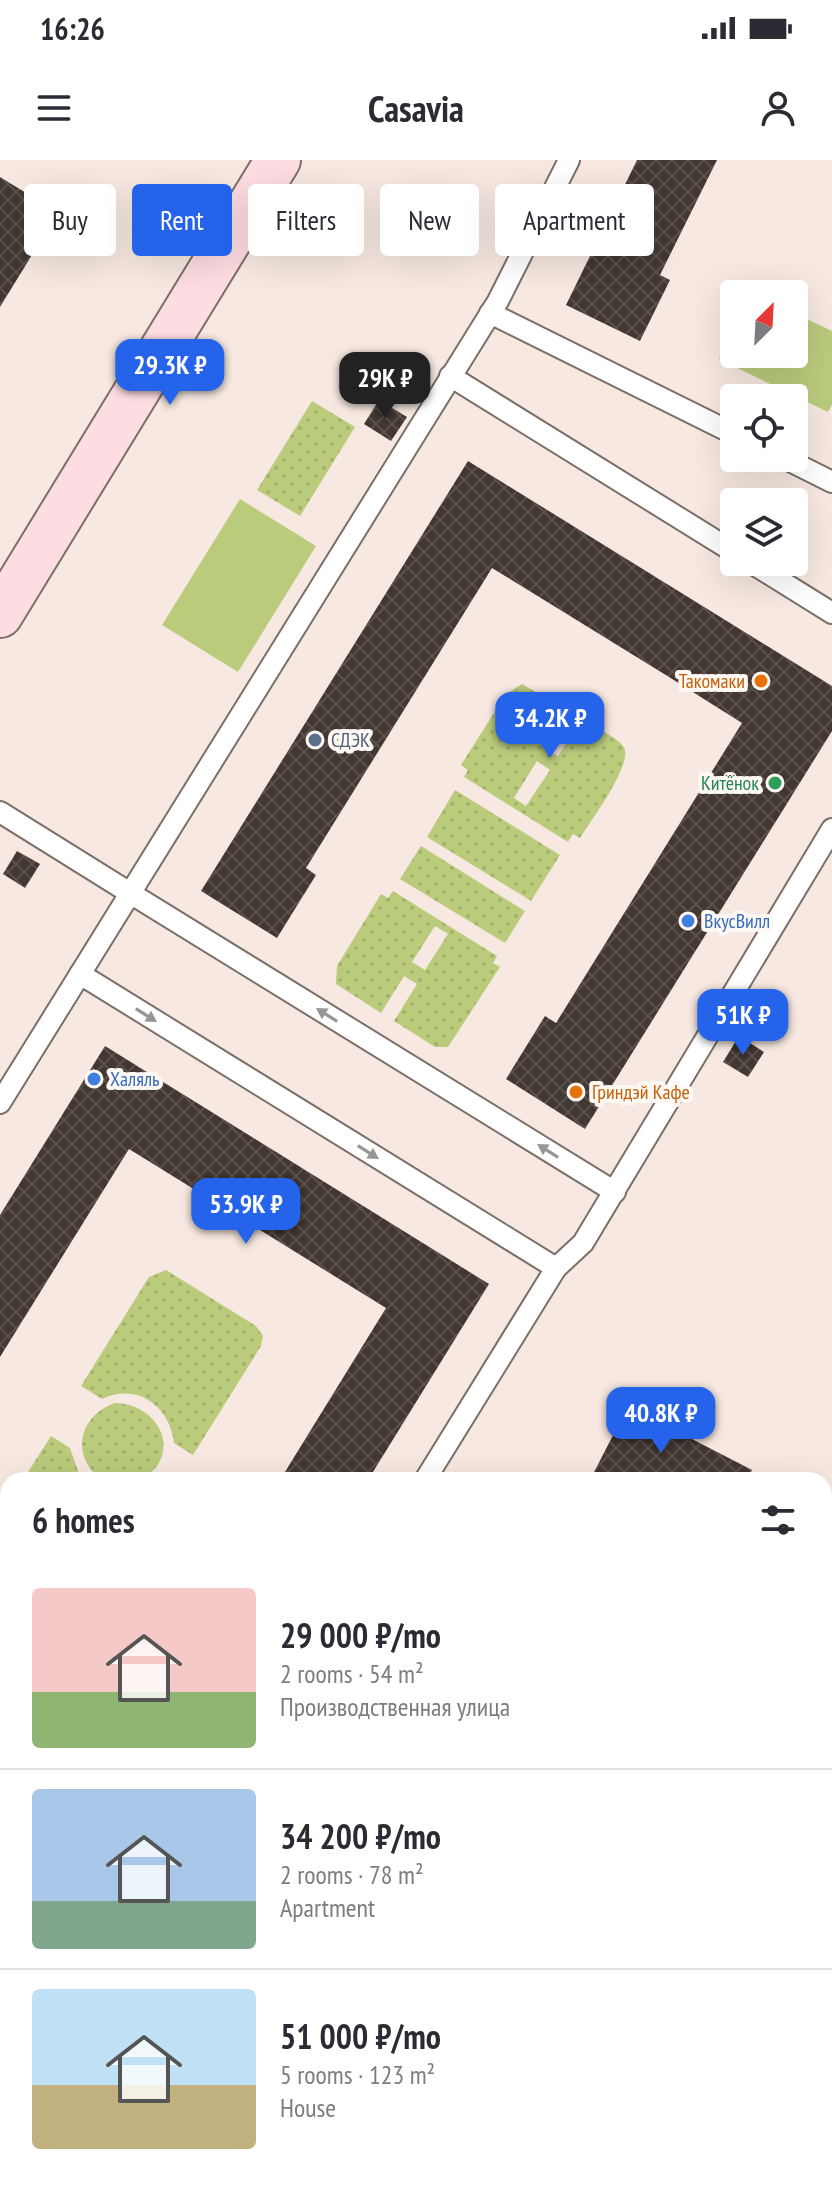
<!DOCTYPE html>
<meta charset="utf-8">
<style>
:root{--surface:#fff;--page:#f2f2f3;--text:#2b2b33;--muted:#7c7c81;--line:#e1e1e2;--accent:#2563eb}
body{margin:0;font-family:"PT Sans Narrow",sans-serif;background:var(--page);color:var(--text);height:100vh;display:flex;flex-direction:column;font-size:30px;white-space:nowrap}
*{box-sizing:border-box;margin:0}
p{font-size:26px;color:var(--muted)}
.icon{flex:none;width:44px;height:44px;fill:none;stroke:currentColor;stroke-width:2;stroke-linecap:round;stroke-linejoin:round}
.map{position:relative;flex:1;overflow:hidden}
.panel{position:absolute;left:0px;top:1312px;width:832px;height:714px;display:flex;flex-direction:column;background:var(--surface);border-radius:24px 24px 0 0;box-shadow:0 8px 32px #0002}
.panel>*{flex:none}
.guide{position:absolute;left:24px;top:24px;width:784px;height:72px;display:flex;gap:16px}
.needle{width:52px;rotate:24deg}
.fabs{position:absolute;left:720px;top:120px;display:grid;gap:16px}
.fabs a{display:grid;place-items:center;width:88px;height:88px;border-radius:8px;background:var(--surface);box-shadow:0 8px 32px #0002;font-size:40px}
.price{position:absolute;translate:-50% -68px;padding:0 18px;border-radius:16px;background:var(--accent);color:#fff;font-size:26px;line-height:52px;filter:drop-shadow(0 2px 4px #0008)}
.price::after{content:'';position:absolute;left:50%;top:48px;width:24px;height:18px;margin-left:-12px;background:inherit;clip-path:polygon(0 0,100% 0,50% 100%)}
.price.selected{background:#222;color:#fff}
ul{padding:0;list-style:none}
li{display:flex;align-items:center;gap:24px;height:200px;padding:0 32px}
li+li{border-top:2px solid var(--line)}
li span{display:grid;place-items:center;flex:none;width:224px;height:160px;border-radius:8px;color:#555}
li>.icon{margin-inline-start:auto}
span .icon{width:96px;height:96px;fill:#fffc;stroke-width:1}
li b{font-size:34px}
h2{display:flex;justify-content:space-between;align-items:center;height:96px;padding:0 32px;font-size:34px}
.tag{padding:0 28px;border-radius:8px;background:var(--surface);box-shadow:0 8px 32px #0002;font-size:28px;line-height:72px}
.tag.selected{background:var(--accent);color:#fff}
.status{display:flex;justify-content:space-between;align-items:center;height:56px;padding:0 40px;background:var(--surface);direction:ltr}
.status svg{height:22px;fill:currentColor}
header{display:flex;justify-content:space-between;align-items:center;height:104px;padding:0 32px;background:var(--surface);font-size:36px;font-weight:700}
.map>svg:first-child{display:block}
.park{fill:url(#park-dots);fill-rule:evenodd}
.garden{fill:#bacb7c}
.building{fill:url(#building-cross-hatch)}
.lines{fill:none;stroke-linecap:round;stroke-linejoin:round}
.service-casing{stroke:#7b6f67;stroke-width:24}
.secondary-casing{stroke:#7b6f67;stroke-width:48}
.service{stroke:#fff;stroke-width:20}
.secondary{stroke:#fddde2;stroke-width:44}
.oneway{fill:#989694}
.food-dot{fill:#e8710a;stroke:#fef8f5;stroke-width:3}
.service-dot{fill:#5c6f8a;stroke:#fef8f5;stroke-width:3}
.leisure-dot{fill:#2e9e5b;stroke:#fef8f5;stroke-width:3}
.shop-dot{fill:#3f7fe0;stroke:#fef8f5;stroke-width:3}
.labels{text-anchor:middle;stroke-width:8;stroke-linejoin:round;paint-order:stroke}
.food-label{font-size:20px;fill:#c56008;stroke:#fef8f5;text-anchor:end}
.service-label{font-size:20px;fill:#4e5e75;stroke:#fef8f5;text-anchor:start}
.leisure-label{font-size:20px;fill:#27864d;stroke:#fef8f5;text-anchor:end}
.shop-label{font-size:20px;fill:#366cbe;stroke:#fef8f5;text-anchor:start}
</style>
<div class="status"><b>16:26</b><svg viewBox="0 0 49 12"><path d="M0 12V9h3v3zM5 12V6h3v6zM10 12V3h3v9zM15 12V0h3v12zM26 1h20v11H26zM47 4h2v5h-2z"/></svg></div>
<header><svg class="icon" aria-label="menu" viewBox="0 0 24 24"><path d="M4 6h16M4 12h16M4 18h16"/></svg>Casavia<svg class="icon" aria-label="person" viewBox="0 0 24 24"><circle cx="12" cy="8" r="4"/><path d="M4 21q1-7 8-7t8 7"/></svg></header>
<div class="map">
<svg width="832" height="2025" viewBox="0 0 832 2025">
<defs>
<pattern id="park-dots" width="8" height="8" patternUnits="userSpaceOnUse" patternTransform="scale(2)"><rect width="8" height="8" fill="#bacb7c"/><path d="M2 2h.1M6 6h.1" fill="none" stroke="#9fad6a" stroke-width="1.8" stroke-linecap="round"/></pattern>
<pattern id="building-cross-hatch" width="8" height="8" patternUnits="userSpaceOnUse" patternTransform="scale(2)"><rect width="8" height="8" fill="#423731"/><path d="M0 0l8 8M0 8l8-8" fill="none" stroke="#5a514c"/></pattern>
</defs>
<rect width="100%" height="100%" fill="#f7e9e1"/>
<!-- park -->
<g class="park">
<path d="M312,241L355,267L300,356L257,330Z"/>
<path d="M522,524L568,551L545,589L558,596L581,560C593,567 614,575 623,586C636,601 589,663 580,678L573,674L568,682L464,617L468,610L461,605L506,534ZM537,601L550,610L526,646L514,638Z"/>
<path d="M455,630L560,695L531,741L427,677Z"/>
<path d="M421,686L525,751L505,783L400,719Z"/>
<path d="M393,731L497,796L493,803L500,807L448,887H435L394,861L417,824L404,816L381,853L336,824L337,806L381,734L388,738ZM435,766L448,774L425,810L412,802Z"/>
<path d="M166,1110L256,1166L263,1176L261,1186L193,1295L174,1283C170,1246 137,1222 102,1239L81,1226L149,1117Z"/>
<path d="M115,1243C160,1244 184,1295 141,1320H102C70,1297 78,1256 115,1243Z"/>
<path d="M51,1276L70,1288L78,1311L86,1320H23Z"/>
<path d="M824,1789L832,1793V1922L824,1918Z"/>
<path d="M824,1939L832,1943V2025H698L702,2018H824Z"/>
</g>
<!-- garden -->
<g class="garden">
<path d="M794,153L832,171V245L828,252L719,199L734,169V194H794Z"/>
<path d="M240,339L316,386L238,512L162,465Z"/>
<path d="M824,1397L832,1401V1491L824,1506Z"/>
</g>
<!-- building -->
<g class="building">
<path d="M637,0H717L660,115L670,120L640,181L566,145Z"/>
<path d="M0,17L49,47L34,72L43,77L0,147Z"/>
<path d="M379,240L407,257L391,281L364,264Z"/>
<path d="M468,301L832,526V571L585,969L506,919L545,856L556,863L742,563L669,517L492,408L306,708L316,715L277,778L201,731Z"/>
<path d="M17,691L40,704L25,728L3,714Z"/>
<path d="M739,876L764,892L748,917L723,902Z"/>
<path d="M105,886L489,1124L368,1320H280L386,1148L129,989L0,1197V1055Z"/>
<path d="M628,1246L752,1310L747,1320H590Z"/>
<path d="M0,1486L8,1491V1574L0,1569Z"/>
<path d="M0,1999L8,2001V2018H48L46,2025H0Z"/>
<path d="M314,2018H647L643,2025H327Z"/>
</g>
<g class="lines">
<defs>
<g id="service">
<path d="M490,153L734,274"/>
<path d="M450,216L734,392"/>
<path d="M784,298L832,322"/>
<path d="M750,402L832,453"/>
<path d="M0,652L130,733"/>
<path d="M130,733L615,1032"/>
<path d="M80,814L556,1108"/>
<path d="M0,943L498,141L569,0"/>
<path d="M425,1320L556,1108L583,1083L832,669"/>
<path d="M0,1655L8,1660"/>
<path d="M273,2018L275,2025"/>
</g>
<path id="secondary" d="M0,455L278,0"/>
</defs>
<!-- service casing -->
<use href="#service" class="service-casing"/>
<!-- secondary casing -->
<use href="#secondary" class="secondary-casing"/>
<!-- service -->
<use href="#service" class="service"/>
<!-- secondary -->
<use href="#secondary" class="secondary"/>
</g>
<!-- one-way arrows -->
<defs><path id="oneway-solid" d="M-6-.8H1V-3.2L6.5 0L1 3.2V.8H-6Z" transform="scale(2)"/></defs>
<g class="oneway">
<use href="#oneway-solid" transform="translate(146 855) rotate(32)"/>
<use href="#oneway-solid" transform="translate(327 855) rotate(-148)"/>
<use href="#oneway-solid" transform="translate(548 991) rotate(-148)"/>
<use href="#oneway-solid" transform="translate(368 992) rotate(32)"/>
</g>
<!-- markers -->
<g class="food-dot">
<circle cx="761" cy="521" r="8"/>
<circle cx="576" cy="932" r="8"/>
</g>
<circle class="service-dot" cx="315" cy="580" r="8"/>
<circle class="leisure-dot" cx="775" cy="623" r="8"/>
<g class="shop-dot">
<circle cx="688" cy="761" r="8"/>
<circle cx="94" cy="919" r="8"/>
</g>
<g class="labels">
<!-- food labels -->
<g class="food-label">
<text x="745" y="528">Такомаки</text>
<text x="592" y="939" text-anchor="start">Гриндэй Кафе</text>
</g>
<!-- service labels -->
<g class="service-label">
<text x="331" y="587">СДЭК</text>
</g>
<!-- leisure labels -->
<g class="leisure-label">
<text x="759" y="630">Китёнок</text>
</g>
<!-- shop labels -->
<g class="shop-label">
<text x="704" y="768">ВкусВилл</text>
<text x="110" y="926">Халяль</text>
</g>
</g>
</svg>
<div class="fabs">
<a><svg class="needle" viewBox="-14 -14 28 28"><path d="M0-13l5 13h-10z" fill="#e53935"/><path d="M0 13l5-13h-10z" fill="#7c7c81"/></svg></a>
<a><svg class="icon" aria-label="locate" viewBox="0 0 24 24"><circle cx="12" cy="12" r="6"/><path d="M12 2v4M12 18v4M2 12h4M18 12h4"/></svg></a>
<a><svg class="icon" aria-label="layers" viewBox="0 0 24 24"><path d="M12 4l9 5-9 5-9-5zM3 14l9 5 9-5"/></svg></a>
</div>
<b class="price" style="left:170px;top:247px">29.3K ₽</b>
<b class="price selected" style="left:385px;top:260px">29K ₽</b>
<b class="price" style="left:550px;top:600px">34.2K ₽</b>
<b class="price" style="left:743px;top:897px">51K ₽</b>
<b class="price" style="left:246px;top:1086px">53.9K ₽</b>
<b class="price" style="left:661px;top:1295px">40.8K ₽</b>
<div class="guide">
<a class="tag">Buy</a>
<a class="tag selected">Rent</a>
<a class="tag">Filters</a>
<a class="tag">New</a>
<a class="tag">Apartment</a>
</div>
<section class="panel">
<h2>6 homes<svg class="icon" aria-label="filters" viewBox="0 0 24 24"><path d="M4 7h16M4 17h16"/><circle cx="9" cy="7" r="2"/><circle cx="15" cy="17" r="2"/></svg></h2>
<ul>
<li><span style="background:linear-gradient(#f6c9c9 65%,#8fb573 0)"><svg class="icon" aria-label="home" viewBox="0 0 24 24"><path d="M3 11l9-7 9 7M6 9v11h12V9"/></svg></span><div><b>29 000 ₽/mo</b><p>2 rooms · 54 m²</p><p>Производственная улица</p></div></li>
<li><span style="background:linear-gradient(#a9c7e8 70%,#7fa58c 0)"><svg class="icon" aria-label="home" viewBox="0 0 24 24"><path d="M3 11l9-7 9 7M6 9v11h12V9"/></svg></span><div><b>34 200 ₽/mo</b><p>2 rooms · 78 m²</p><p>Apartment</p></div></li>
<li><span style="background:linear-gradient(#bfe0f5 60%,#c2b280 0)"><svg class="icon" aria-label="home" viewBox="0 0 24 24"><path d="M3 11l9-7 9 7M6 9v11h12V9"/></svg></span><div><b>51 000 ₽/mo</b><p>5 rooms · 123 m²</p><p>House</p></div></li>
</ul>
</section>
</div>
